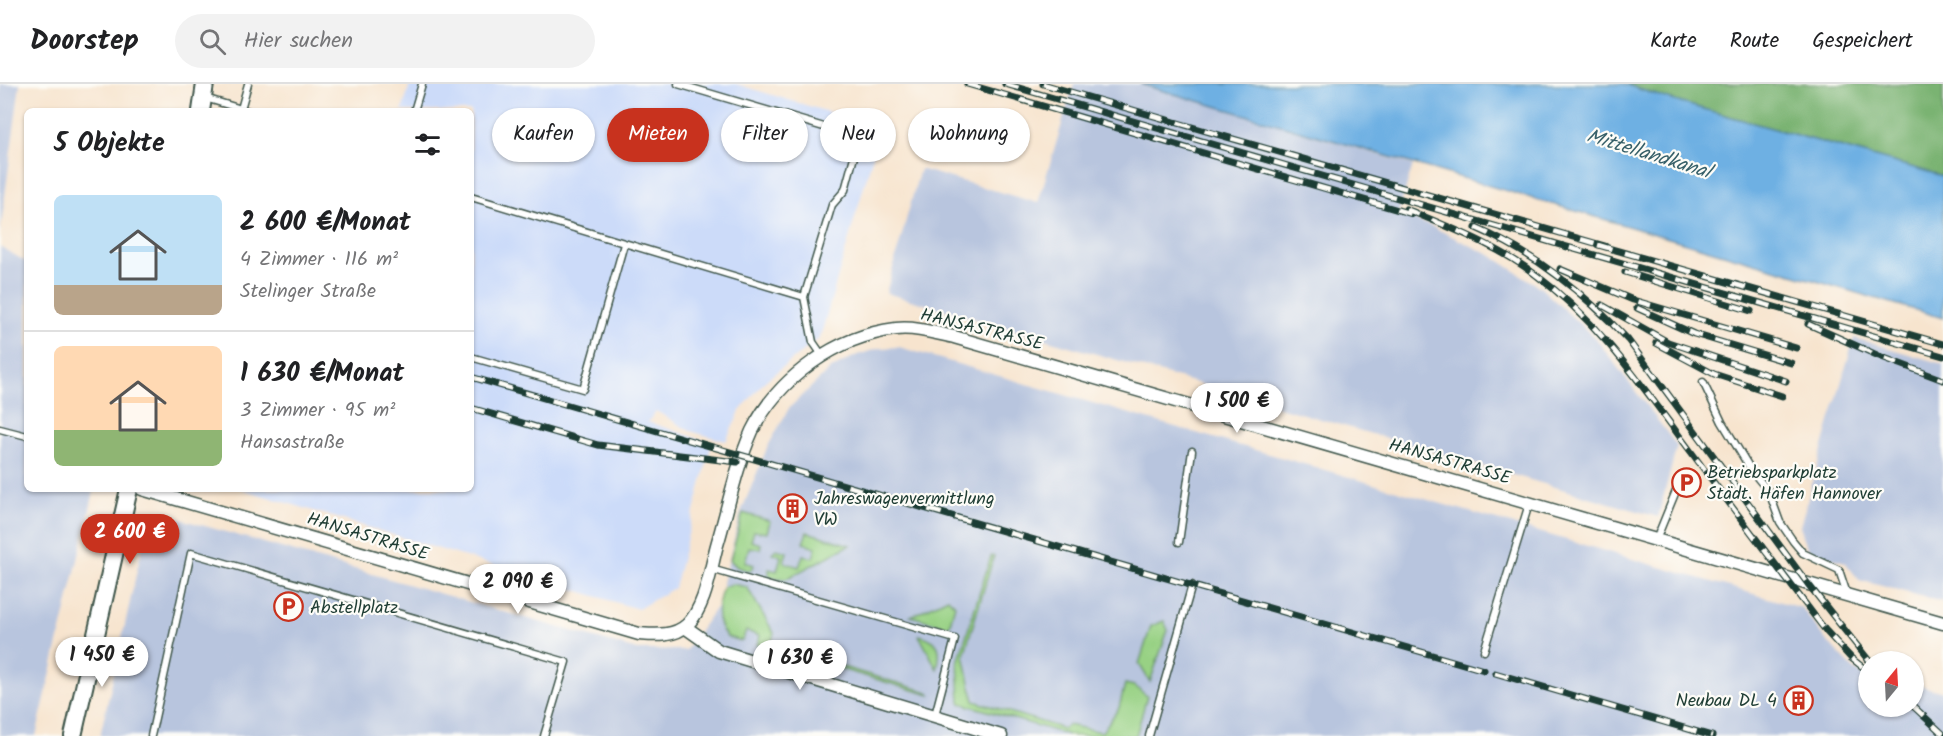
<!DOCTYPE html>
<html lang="de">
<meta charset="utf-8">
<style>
:root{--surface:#fff;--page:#f2f2f2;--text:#202124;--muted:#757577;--line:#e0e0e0;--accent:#c8321e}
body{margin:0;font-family:Kalam,sans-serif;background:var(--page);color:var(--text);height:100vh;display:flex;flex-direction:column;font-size:22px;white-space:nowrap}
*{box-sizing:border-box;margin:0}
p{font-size:20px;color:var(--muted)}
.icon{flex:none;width:33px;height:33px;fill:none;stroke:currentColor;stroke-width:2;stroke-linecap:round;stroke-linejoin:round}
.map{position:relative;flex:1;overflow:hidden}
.details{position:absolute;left:24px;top:24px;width:450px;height:384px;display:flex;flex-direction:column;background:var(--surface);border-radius:9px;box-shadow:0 2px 4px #0004}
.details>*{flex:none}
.hud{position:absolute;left:492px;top:24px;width:570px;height:54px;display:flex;gap:12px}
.needle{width:39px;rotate:18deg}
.fabs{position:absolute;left:1858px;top:567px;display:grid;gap:12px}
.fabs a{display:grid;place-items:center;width:66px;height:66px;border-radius:50%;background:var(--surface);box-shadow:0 2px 4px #0004;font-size:30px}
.price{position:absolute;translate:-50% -51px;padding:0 14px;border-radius:21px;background:#fff;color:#222;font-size:20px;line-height:39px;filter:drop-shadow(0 2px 3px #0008)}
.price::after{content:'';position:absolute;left:50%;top:36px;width:18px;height:14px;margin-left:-9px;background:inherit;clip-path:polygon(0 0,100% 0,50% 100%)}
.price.current{background:var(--accent);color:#fff}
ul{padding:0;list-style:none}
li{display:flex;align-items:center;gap:18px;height:150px;padding:0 30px}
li+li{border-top:2px solid var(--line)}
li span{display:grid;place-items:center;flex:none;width:168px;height:120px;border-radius:9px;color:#555}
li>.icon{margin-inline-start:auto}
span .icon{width:72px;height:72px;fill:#fffc;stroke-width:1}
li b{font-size:26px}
h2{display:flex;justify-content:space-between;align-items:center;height:72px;padding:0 30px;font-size:26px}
.tag{padding:0 21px;border-radius:27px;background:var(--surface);box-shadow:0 2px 4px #0004;font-size:21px;line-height:54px}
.tag.current{background:var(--accent);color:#fff}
header{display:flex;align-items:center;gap:36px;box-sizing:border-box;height:84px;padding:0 30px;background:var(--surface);border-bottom:2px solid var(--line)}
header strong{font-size:28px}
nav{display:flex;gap:33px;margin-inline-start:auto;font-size:21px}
.search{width:420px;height:54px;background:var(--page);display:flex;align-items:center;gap:15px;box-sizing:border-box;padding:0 21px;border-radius:33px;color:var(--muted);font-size:22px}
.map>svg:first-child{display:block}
.built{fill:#ccdbf9}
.industrial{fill:#b8c5de}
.green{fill:#98d184;stroke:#5c875c;stroke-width:1.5}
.forest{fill:#7ab372;stroke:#4c7853;stroke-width:1.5}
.water{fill:#6eb0e3;stroke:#46768c;stroke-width:1.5}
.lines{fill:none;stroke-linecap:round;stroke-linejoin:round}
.lane-casing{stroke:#3f564b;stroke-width:9}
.street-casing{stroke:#3f564b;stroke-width:15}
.secondary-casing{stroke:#3f564b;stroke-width:20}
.lane{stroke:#fff;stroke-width:6}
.street{stroke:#fff;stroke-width:12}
.secondary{stroke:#fff;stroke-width:16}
.rail-casing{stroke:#1f3d34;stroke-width:7}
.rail{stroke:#fdfcf7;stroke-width:4.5;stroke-dasharray:14;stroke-linecap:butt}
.labels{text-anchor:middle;stroke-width:4.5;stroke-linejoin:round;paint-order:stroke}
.street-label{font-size:18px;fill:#1f3d34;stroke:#fdfcf7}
.poi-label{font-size:18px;fill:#1f3d34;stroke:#fdfcf7;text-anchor:start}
.water-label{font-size:20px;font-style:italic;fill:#376069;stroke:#fdfcf7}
</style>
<header>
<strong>Doorstep</strong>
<div class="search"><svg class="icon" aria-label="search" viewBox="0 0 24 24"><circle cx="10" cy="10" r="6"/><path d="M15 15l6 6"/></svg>Hier suchen</div>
<nav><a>Karte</a><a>Route</a><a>Gespeichert</a></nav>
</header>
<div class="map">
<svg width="1943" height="652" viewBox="0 0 1943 652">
<rect width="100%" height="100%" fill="#fdfcf7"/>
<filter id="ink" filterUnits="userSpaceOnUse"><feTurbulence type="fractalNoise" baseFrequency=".0167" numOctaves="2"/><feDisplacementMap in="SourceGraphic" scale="12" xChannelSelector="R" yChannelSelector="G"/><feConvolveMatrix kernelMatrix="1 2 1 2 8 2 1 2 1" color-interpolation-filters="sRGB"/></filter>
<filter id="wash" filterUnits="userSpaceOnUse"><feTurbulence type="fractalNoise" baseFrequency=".008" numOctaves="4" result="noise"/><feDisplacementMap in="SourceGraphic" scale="24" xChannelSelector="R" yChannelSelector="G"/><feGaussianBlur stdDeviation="1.35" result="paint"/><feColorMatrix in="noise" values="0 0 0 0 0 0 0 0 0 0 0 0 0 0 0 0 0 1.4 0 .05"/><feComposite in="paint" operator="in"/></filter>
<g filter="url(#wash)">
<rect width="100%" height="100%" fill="#f7e4ce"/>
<!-- built -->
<path class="built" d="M410,0H736L881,44L820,254L765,297L740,327L726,357L690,347L656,327L648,338L712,359L674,504L638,525L241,405H471V27H402Z"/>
<!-- industrial -->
<g class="industrial">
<path d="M0,0H20L0,149Z"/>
<path d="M1074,0H1140L1413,81L1398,130L1429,141L1492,172L1540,203L1597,256L1677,362L1658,433L886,209L920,85L1038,119Z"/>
<path d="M0,163L27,178V405H91L94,408L36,652H0Z"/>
<path d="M1854,254L1943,280V518L1859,496L1845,478L1808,467L1800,442Z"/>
<path d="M899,263L1802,524L1825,555L1854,585L1869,596V622H1914L1915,600L1943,608V652H100L148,437L156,428L637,566H686L717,522L741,428L767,364L789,324L829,286L857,271L880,264Z"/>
</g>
<!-- green -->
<g class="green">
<path d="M743,429L770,437L767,449L754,447L751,457L761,460L760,465L749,463L745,478L754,481L750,487L737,483L730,476Z"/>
<path d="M807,448L850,461L786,495L769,493V485L777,487L781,472L772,469L776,465L787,468L784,478L799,483L803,471L813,474L816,463L803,459Z"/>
<path d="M991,472H994L964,571L974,617L1064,645L1068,641L1102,648L1119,624L1125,600L1134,602L1147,612L1136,652H1072L960,619L958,578Z"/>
<path d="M732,500L747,503L774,549L771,562L928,608L930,611L757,561L760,552L746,547L742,557L727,553C713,537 717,521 723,503Z"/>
<path d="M948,514L955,521L949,543L911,532Z"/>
<path d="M1164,537L1168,546L1150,598L1139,580L1151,542Z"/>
<path d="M919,551C940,556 942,565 937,585Z"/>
</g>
<!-- forest -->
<path class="forest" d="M1624,0H1943V92L1671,16Z"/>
<!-- water -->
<path class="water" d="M1140,0H1624L1671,16L1943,92V234Z"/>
</g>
<g filter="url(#ink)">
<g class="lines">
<defs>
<g id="lane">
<path d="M678,0L851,51L858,58L845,106L832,121L804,213"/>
<path d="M205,14L248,27"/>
<path d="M241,25L248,0"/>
<path d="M414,27L422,0"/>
<path d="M471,113L804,213L813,258L822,271"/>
<path d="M471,273L583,305L624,160"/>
<path d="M1703,298L1722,338L1751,386L1769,408L1780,438L1793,457L1803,469L1839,486L1847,510"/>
<path d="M0,345L27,352"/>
<path d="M1656,456L1676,407"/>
<path d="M1179,458L1192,367"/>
<path d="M711,485L955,555L935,631"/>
<path d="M1484,567L1529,420"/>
<path d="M151,652L191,469L566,578L544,652"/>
<path d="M1149,652L1192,501"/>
</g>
<g id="street">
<path d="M142,405L639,550C655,551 674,553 687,541C706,522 710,486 717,461C728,424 736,383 752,347C778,294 837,252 896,245C916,243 935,249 954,253L1943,539"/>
<path d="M685,543L719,567L1001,652"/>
</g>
<g id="secondary">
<path d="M201,27L205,0"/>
<path d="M73,652L129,405"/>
</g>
</defs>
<!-- lane casing -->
<use href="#lane" class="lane-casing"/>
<!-- street casing -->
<use href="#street" class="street-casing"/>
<!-- secondary casing -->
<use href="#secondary" class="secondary-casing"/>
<!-- lane -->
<use href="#lane" class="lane"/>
<!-- street -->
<use href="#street" class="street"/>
<!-- secondary -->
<use href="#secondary" class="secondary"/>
<defs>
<g id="rail">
<path d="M967,0L1412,130"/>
<path d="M1005,0L1943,272"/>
<path d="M1043,0L1605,162"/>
<path d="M1406,125C1451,144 1497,161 1536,191C1601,239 1644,305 1692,369C1736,429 1781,488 1826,547L1851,574L1869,588"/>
<path d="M1476,144C1536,170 1584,209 1628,256L1808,500L1870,578"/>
<path d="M1598,161L1943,260"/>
<path d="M1560,185L1633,216L1796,264"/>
<path d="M1625,188L1751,227"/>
<path d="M1602,221L1668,258L1786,297"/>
<path d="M1637,224L1694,250L1791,279"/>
<path d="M1808,240L1879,272L1943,296"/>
<path d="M1656,259L1714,290L1782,312"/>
<path d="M471,293L1484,586"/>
<path d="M471,324L598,361L737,378"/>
<path d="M1495,589L1712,652"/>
<path d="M1913,622L1943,650"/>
</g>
</defs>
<!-- rail casing -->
<use href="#rail" class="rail-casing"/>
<!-- rail -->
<use href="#rail" class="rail"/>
</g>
</g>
<!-- icons -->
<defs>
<symbol id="parking-ring" viewBox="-11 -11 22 22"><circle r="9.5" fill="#fdfcf7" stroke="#c8321e" stroke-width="1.5"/><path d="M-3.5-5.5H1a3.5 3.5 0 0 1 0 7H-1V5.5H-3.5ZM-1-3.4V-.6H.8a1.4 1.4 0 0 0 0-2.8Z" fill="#c8321e"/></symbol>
<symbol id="building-ring" viewBox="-11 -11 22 22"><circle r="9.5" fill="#fdfcf7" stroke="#c8321e" stroke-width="1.5"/><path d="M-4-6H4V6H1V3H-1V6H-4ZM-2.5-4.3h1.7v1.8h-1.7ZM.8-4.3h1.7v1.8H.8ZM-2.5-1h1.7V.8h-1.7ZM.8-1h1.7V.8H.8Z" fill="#c8321e"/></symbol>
</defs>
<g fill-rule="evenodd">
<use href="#parking-ring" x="1670" y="382" width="33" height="33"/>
<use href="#building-ring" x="776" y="408" width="33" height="33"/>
<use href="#parking-ring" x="272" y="506" width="33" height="33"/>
<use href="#building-ring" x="1782" y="600" width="33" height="33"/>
</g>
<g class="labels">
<!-- street labels -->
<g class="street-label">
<text transform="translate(982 245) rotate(14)" y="6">HANSASTRASSE</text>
<text transform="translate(1450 377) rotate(16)" y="6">HANSASTRASSE</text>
<text transform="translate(368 452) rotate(17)" y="6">HANSASTRASSE</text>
</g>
<!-- poi labels -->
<g class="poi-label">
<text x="1707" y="394">Betriebsparkplatz<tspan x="1707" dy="21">Städt. Häfen Hannover</tspan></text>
<text x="814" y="420">Jahreswagenvermittlung<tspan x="814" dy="21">VW</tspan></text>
<text x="310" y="529">Abstellplatz</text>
<text x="1777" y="622" text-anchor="end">Neubau DL 4</text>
</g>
<!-- water labels -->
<g class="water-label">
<text transform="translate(1649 69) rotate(17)" y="7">Mittellandkanal</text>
</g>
</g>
</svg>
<div class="fabs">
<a><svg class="needle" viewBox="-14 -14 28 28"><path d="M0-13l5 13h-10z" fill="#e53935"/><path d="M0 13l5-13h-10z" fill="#757577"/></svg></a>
</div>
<b class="price" style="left:1237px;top:350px">1 500 €</b>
<b class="price current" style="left:130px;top:481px">2 600 €</b>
<b class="price" style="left:518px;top:531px">2 090 €</b>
<b class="price" style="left:102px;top:604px">1 450 €</b>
<b class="price" style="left:800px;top:607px">1 630 €</b>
<div class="hud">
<a class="tag">Kaufen</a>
<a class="tag current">Mieten</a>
<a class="tag">Filter</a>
<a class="tag">Neu</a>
<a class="tag">Wohnung</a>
</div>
<section class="details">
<h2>5 Objekte<svg class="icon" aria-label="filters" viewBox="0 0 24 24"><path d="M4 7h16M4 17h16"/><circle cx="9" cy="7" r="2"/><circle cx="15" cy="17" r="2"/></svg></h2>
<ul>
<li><span style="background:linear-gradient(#bfe0f5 75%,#b9a48a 0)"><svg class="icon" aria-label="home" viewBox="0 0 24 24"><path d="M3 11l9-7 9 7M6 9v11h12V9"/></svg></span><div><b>2 600 €/Monat</b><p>4 Zimmer · 116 m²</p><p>Stelinger Straße</p></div></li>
<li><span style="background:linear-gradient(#ffd9b3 70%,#8fb573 0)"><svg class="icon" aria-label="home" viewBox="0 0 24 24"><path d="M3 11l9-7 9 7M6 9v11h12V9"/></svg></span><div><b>1 630 €/Monat</b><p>3 Zimmer · 95 m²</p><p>Hansastraße</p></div></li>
</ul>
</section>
</div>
